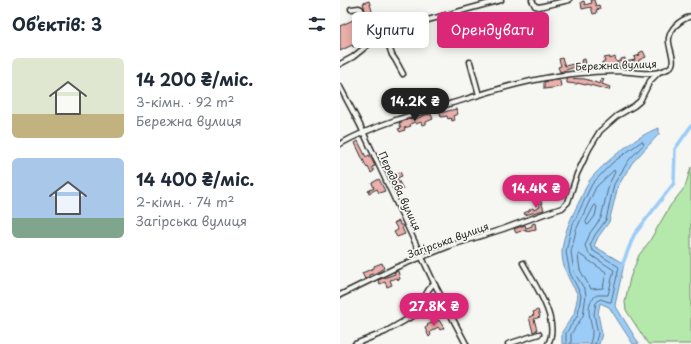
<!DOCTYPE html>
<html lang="uk">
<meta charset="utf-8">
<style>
:root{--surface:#fff;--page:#f6f6f7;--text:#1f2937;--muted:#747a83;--accent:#db2777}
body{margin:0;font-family:"Playpen Sans",sans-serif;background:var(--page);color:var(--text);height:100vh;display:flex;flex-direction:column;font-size:15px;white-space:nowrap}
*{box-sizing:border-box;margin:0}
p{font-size:13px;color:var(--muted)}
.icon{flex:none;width:22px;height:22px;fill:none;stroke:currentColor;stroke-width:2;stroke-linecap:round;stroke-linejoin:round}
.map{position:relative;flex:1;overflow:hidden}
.side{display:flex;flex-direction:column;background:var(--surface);width:340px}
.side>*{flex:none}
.banner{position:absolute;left:12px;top:12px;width:279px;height:36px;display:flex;gap:8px}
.price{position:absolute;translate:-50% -34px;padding:0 9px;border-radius:14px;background:var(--accent);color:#fff;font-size:13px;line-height:26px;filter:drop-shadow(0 1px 2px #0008)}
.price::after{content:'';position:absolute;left:50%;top:24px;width:12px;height:9px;margin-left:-6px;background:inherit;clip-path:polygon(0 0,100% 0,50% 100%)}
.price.selected{background:#222;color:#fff}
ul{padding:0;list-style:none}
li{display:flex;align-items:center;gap:12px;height:100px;padding:0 12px}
li span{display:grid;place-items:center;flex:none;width:112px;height:80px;border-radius:6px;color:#555}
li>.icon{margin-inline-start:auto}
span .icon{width:48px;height:48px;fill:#fffc;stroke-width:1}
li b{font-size:17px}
h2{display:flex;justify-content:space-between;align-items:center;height:48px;padding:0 12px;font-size:17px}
.pill{padding:0 14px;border-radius:6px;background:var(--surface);box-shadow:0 2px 10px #0003;font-size:14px;line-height:36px}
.pill.selected{background:var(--accent);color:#fff}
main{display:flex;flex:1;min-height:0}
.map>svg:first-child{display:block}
.green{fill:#b4e9ab;stroke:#708a6b}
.water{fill:#9accf7;stroke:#6e8ca5}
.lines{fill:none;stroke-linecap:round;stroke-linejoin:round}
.shore{stroke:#576b7d;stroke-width:1}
.canal{stroke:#9accf7;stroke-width:3.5}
.building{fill:#ebb0ab;stroke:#2b2b2b}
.minor-casing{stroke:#2b2b2b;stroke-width:7}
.minor{stroke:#f6f6f2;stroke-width:4}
.labels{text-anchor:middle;stroke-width:3.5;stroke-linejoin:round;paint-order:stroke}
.street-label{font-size:10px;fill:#2b2b2b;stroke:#f6f6f2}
</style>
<main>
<section class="side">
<h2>Об’єктів: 3<svg class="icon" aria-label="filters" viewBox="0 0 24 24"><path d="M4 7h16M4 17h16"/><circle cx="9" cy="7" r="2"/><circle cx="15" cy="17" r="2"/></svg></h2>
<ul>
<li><span style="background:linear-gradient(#dfe7d0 70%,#c2b280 0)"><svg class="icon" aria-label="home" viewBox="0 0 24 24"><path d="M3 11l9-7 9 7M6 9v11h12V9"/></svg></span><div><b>14 200 ₴/міс.</b><p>3-кімн. · 92 m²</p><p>Бережна вулиця</p></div></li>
<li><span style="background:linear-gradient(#a9c7e8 75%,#7fa58c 0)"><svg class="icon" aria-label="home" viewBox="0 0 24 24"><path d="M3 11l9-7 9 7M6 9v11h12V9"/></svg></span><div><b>14 400 ₴/міс.</b><p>2-кімн. · 74 m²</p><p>Загірська вулиця</p></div></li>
</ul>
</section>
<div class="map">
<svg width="351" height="344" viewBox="0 0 351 344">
<rect width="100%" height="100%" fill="#f6f6f2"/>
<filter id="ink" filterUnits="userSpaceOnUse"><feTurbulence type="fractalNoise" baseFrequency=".025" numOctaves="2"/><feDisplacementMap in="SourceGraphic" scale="8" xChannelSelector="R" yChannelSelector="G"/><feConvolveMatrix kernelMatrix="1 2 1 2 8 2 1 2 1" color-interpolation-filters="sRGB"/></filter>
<g filter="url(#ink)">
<!-- green -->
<path class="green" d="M351,167V344H308L286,310L285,302L290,278L299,255L309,242L330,206L345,187Z"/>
<!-- water -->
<path class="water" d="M319,128V134L292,163L278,186L269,222L258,237L254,246L284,264L275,305L299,344H293L269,307L260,303L258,314L262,334L259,344H222V332L234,314L238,295C230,281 222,269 222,252C223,233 233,214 241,198C244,192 246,186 249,181C262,164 299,134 319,128Z"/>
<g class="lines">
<!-- shore -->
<g class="shore">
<path d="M255,205L257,207L255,216L249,224L247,225L246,222Z"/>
<path d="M239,254L266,272L263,288L251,289L240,270L238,256Z"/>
<path d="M226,344V333L238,315L241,295L230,273L226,252L231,228L252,184L272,163L302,141L304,144L289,160L274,184L266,220L255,235L250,245L252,250L279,267L271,302H269L260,299L256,303L254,314L258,334L255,344"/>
<path d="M231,344V334L243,316L246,295L245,290L234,272L231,252L236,230L256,187L274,170L275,172L269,184L261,218L250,233L245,246L249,254L274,270L268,295H257C242,304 253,322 252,334C252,338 250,341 250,344"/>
</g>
<!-- canal -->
<path class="canal" d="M281,268L294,235L334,183L335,149L351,126"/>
</g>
<!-- building -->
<g class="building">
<path d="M251,0H254L256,6L259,5L260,9L256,10L257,13L253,14L251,7L242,9L241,2L244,1L245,5L252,3Z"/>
<path d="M29,1L35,21L29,23L23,3Z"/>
<path d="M13,20L23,39L21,41L22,43L13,47L12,45L0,51V26Z"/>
<path d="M303,51L306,57L299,60V62L295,63L296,65L287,68V65L278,67L277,62L281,61V59L285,58V62L295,60L294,57L300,55L299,53Z"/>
<path d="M270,57V59L275,57L277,65L262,66V62H265L264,58Z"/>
<path d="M222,58L225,66L242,62L241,60L245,59L246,64L240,66L241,68L238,69V66L220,72L218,67L221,66L219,59Z"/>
<path d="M227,78L245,79L260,84L261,78L264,79L262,84L270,87L269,90L246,84V85L237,83V84L227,83Z"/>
<path d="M216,80H220L221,87L204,89V82Z"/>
<path d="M94,98L95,103L68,112L66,107L61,108L59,101L64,100L65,103L75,100V102L82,100L83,103L91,101V99Z"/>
<path d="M116,109L118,114L113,116L115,120L112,121L111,118L108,119L107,116L101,117L100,113Z"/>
<path d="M88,114L89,115L91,114L93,119L86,122V124L82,125L81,122L76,124L75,122L70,124L71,126L64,128L65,130L60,132L58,129L61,128L59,123L72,118L73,120Z"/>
<path d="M18,141L26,157L29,155L31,158L35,166L32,167L34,171L31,173L28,167L27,168L15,143Z"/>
<path d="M50,172L52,176L60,172L62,176L57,178L63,189L58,191L48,173Z"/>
<path d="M39,179L45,191L39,193L37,189L29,193L28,191L34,188L32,183Z"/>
<path d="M200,199L204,210L185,215L184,213L189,211V210L193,208L194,210L200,207L197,200Z"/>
<path d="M59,221L60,225H62L63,227L62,228L65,234L57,237L54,232L58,230L54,223Z"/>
<path d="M195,223L196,229L186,231V229L176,233L174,229L185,225L186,228L192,226V224Z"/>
<path d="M42,263L44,268L36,273L29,275V277L25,279L22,273L34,268V266Z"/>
<path d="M58,271L60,279L58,280L57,278L50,280L52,285L47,287L45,282L40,284L38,280L55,274L54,272Z"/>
<path d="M198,310L200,317L194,319L197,330L193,332L189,317L194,315L193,312Z"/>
<path d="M99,320L104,328L100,330L98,327L90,332L91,335L89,337L85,328L88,326L87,325L91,323L92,324Z"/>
</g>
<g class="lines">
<defs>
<g id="minor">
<path d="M192,0L195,6L199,7L229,0"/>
<path d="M11,9L19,8L21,9L31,42"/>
<path d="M44,32L52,55L56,61L63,74"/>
<path d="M130,62L139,95"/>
<path d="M0,64L13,57L44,32L161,0"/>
<path d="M0,87L19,123L94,283L126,344"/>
<path d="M0,144C38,123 81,112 123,100C158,89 194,78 232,74C248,72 264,71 280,71C295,72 311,76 325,70C341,65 327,49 329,38C331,27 341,20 351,16"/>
<path d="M183,263C194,283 221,321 208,344"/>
<path d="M0,295L57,267L112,245L163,229L204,214L222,208L228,202L237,174L249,149L260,131L277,116L294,106L300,101L310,81L318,73"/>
<path d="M15,344L45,332L71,317L84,311L86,308C84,295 86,292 94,283"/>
<path d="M168,344L199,334"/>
</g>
</defs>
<!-- minor casing -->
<use href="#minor" class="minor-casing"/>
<!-- minor -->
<use href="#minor" class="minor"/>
</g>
</g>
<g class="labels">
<!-- street labels -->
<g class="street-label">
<text transform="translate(276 65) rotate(-2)" y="4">Бережна вулиця</text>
<text transform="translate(60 191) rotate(65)" y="4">Передова вулиця</text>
<text transform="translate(108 240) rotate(-20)" y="4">Загірська вулиця</text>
</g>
</g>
</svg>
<b class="price selected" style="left:75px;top:122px">14.2K ₴</b>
<b class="price" style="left:196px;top:209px">14.4K ₴</b>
<b class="price" style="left:94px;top:327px">27.8K ₴</b>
<div class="banner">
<a class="pill">Купити</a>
<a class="pill selected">Орендувати</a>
</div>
</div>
</main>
